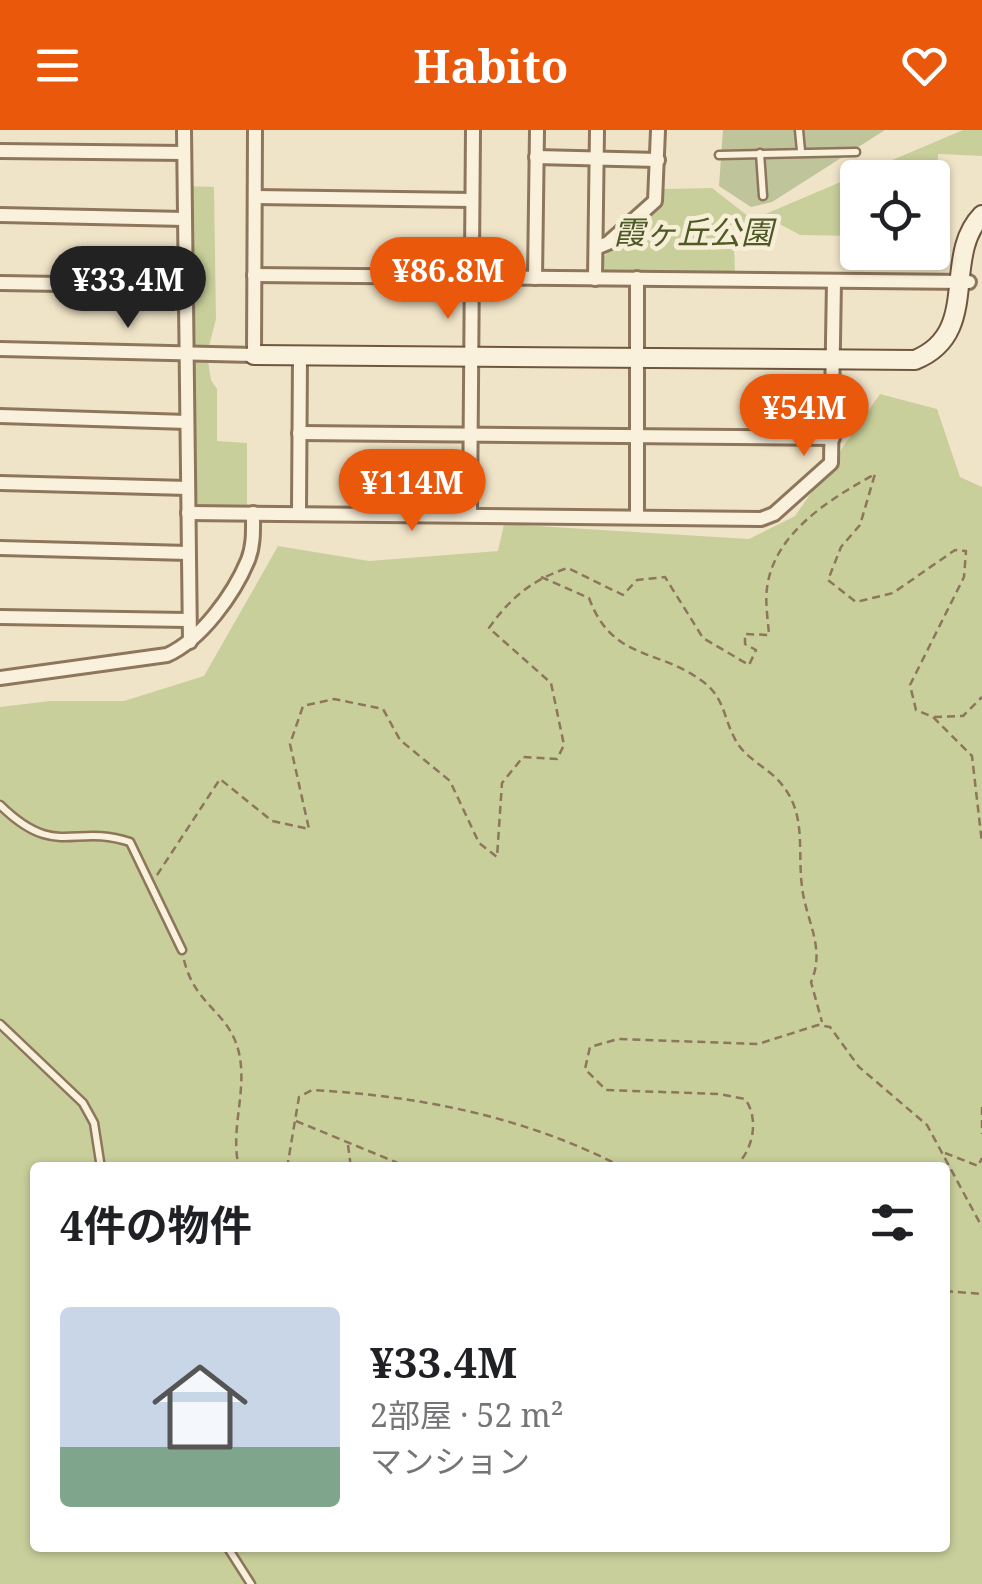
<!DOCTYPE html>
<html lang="ja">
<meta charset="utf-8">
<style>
:root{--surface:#fff;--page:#f2f2f2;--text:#202124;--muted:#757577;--line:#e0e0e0;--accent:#ea580c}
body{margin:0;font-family:"Noto Serif","Noto Sans JP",serif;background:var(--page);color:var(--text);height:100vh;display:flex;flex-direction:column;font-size:38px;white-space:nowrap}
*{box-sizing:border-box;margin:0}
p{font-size:32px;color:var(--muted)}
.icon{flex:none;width:55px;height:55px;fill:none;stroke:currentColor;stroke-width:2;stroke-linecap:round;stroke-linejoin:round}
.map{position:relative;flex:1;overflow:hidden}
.side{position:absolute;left:30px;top:1032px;width:920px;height:390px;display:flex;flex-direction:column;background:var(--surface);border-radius:10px;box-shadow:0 2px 8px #0004}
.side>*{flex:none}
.buttons{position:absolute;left:840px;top:30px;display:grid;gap:20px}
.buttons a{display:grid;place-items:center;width:110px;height:110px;border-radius:10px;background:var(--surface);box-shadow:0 2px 8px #0004;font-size:50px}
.price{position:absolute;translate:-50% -85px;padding:0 22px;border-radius:35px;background:var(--accent);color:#fff;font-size:32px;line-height:65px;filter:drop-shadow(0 2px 5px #0008)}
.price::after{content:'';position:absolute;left:50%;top:60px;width:30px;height:22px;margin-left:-15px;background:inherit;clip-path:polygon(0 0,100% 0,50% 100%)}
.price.active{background:#222;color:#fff}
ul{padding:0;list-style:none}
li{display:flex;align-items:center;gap:30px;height:250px;padding:0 30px}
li+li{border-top:2px solid var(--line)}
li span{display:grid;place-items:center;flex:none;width:280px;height:200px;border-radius:10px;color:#555}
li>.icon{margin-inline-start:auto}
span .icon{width:120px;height:120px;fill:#fffc;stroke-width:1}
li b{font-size:42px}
h2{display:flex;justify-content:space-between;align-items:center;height:120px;padding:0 30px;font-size:42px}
header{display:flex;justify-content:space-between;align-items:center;height:130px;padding:0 30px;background:var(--accent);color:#fff;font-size:45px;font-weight:700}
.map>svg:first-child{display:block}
.green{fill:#c9cf9b;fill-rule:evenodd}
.cemetery{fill:#bfc49a}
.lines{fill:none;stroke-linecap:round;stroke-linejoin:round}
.lane-casing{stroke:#8d765c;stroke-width:11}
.street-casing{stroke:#8d765c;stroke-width:18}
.secondary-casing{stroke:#6f573f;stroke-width:22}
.path{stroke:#8d765c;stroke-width:2.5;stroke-dasharray:8 5;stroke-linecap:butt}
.lane{stroke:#faf1dc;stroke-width:6}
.street{stroke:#faf1dc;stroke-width:12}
.secondary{stroke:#faf1dc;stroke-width:18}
.labels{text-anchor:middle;stroke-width:9;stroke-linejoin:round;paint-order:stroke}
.park-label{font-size:32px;font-style:italic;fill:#4d5a26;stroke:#f7eed8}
</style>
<header><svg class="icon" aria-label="menu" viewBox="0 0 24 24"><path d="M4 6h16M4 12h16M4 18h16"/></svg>Habito<svg class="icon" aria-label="heart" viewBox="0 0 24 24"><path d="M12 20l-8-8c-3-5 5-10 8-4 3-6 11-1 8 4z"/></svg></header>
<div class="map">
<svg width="982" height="1454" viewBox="0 0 982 1454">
<rect width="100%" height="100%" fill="#f0e4c8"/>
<!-- green -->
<g class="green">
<path d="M963,0H982V26L938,24L937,76L933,81L932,48H858L857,106L800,105L763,85Z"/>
<path d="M185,56L214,57L216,189L207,224L211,250L217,259V311L247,313V383H188Z"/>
<path d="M712,58L757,93V112L734,113L735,145H606L602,128L663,73V59Z"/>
<path d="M880,264L937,279L960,347L982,357V1454H0V577L50,571H124L204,546L278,416L369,431L498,421L504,394L749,409L795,386ZM35,1038H945V1418H35Z"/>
</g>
<!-- cemetery -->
<path class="cemetery" d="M723,0H885L772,72L751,77L719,56Z"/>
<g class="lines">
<defs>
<g id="lane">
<path d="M799,0L801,21"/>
<path d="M760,23L763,66"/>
<path d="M719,25L856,22"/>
<path d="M0,675C56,730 73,693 130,712L182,820"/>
<path d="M0,894L83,973L94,993L101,1038"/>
<path d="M228,1418L251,1454"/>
</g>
<g id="street">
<path d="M184,0L190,512"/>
<path d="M0,21L184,23"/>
<path d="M536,27L658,30"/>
<path d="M255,67L472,70"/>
<path d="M0,85L185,89"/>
<path d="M596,118L608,113L655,71L658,0"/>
<path d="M254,145L969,152"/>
<path d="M535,148L537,0"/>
<path d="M595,149L597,0"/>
<path d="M0,153L186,156"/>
<path d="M0,219L254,225L255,0"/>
<path d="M0,286L187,292"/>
<path d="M299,303L833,308"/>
<path d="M0,353L188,358"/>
<path d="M299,381L300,226"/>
<path d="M188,383L761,389L774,384L831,333L834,151"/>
<path d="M470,384L473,0"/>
<path d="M637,386V148"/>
<path d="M0,418L188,423"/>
<path d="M0,487L187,490"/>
<path d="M0,548L167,525C201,510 234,464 248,430C254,415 253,399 253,383"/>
</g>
<path id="secondary" d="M254,225L915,230C982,203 941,127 982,85"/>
</defs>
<!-- lane casing -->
<use href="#lane" class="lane-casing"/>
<!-- street casing -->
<use href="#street" class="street-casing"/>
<!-- secondary casing -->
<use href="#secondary" class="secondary-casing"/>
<!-- path -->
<g class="path">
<path d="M541,447L589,468C613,533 660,517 706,554C724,569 724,588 734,607C742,626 763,635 777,649C808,681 797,717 802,757C806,791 826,818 811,852L822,892"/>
<path d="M934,587L963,586L982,567"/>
<path d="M157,745L220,649L272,691L309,699L290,614L303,576L334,569L383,579L400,610L450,651L479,713L497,727L502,653L523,627L557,629L564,615L551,553L489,498C510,468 533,449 568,438L623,465L637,450L665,447L703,508L749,535L756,520L745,514V504L769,505C768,490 765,473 767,458C774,402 832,368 875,344L860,395L841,417L828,450L856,472L893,463L955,420L966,421L964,447L910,555L916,580L933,587L972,626L982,713"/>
<path d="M184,830C196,879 232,881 240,928C246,965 230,1001 239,1038"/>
<path d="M982,977V1004"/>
<path d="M296,991L410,1038"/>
<path d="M348,1015L351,1038"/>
<path d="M945,1023L978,1036L982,1028"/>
<path d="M287,1038L299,967L312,960C420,966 527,987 624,1038"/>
<path d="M733,1038C753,1023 760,989 745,969L719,964L606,960L585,939L590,917L618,909L758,914L818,895L830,897L859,937L927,995L982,1097"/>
<path d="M945,1161L982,1164"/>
</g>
<!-- lane -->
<use href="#lane" class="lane"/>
<!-- street -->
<use href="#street" class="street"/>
<!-- secondary -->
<use href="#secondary" class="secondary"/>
</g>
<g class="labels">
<!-- park labels -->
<g class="park-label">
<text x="693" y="114">霞ヶ丘公園</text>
</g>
</g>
</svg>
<div class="buttons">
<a><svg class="icon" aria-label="locate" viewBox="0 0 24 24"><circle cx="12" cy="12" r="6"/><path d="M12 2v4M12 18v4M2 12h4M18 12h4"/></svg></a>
</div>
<b class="price" style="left:448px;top:192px">¥86.8M</b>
<b class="price active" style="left:128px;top:201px">¥33.4M</b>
<b class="price" style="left:804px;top:329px">¥54M</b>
<b class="price" style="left:412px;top:404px">¥114M</b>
<section class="side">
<h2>4件の物件<svg class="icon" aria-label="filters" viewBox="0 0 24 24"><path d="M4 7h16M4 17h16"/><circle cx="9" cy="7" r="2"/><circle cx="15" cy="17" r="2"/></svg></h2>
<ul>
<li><span style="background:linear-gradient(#c9d6e8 70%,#7fa58c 0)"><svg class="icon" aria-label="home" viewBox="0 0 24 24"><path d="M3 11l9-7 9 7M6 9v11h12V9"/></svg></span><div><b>¥33.4M</b><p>2部屋 · 52 m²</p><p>マンション</p></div></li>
</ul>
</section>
</div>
